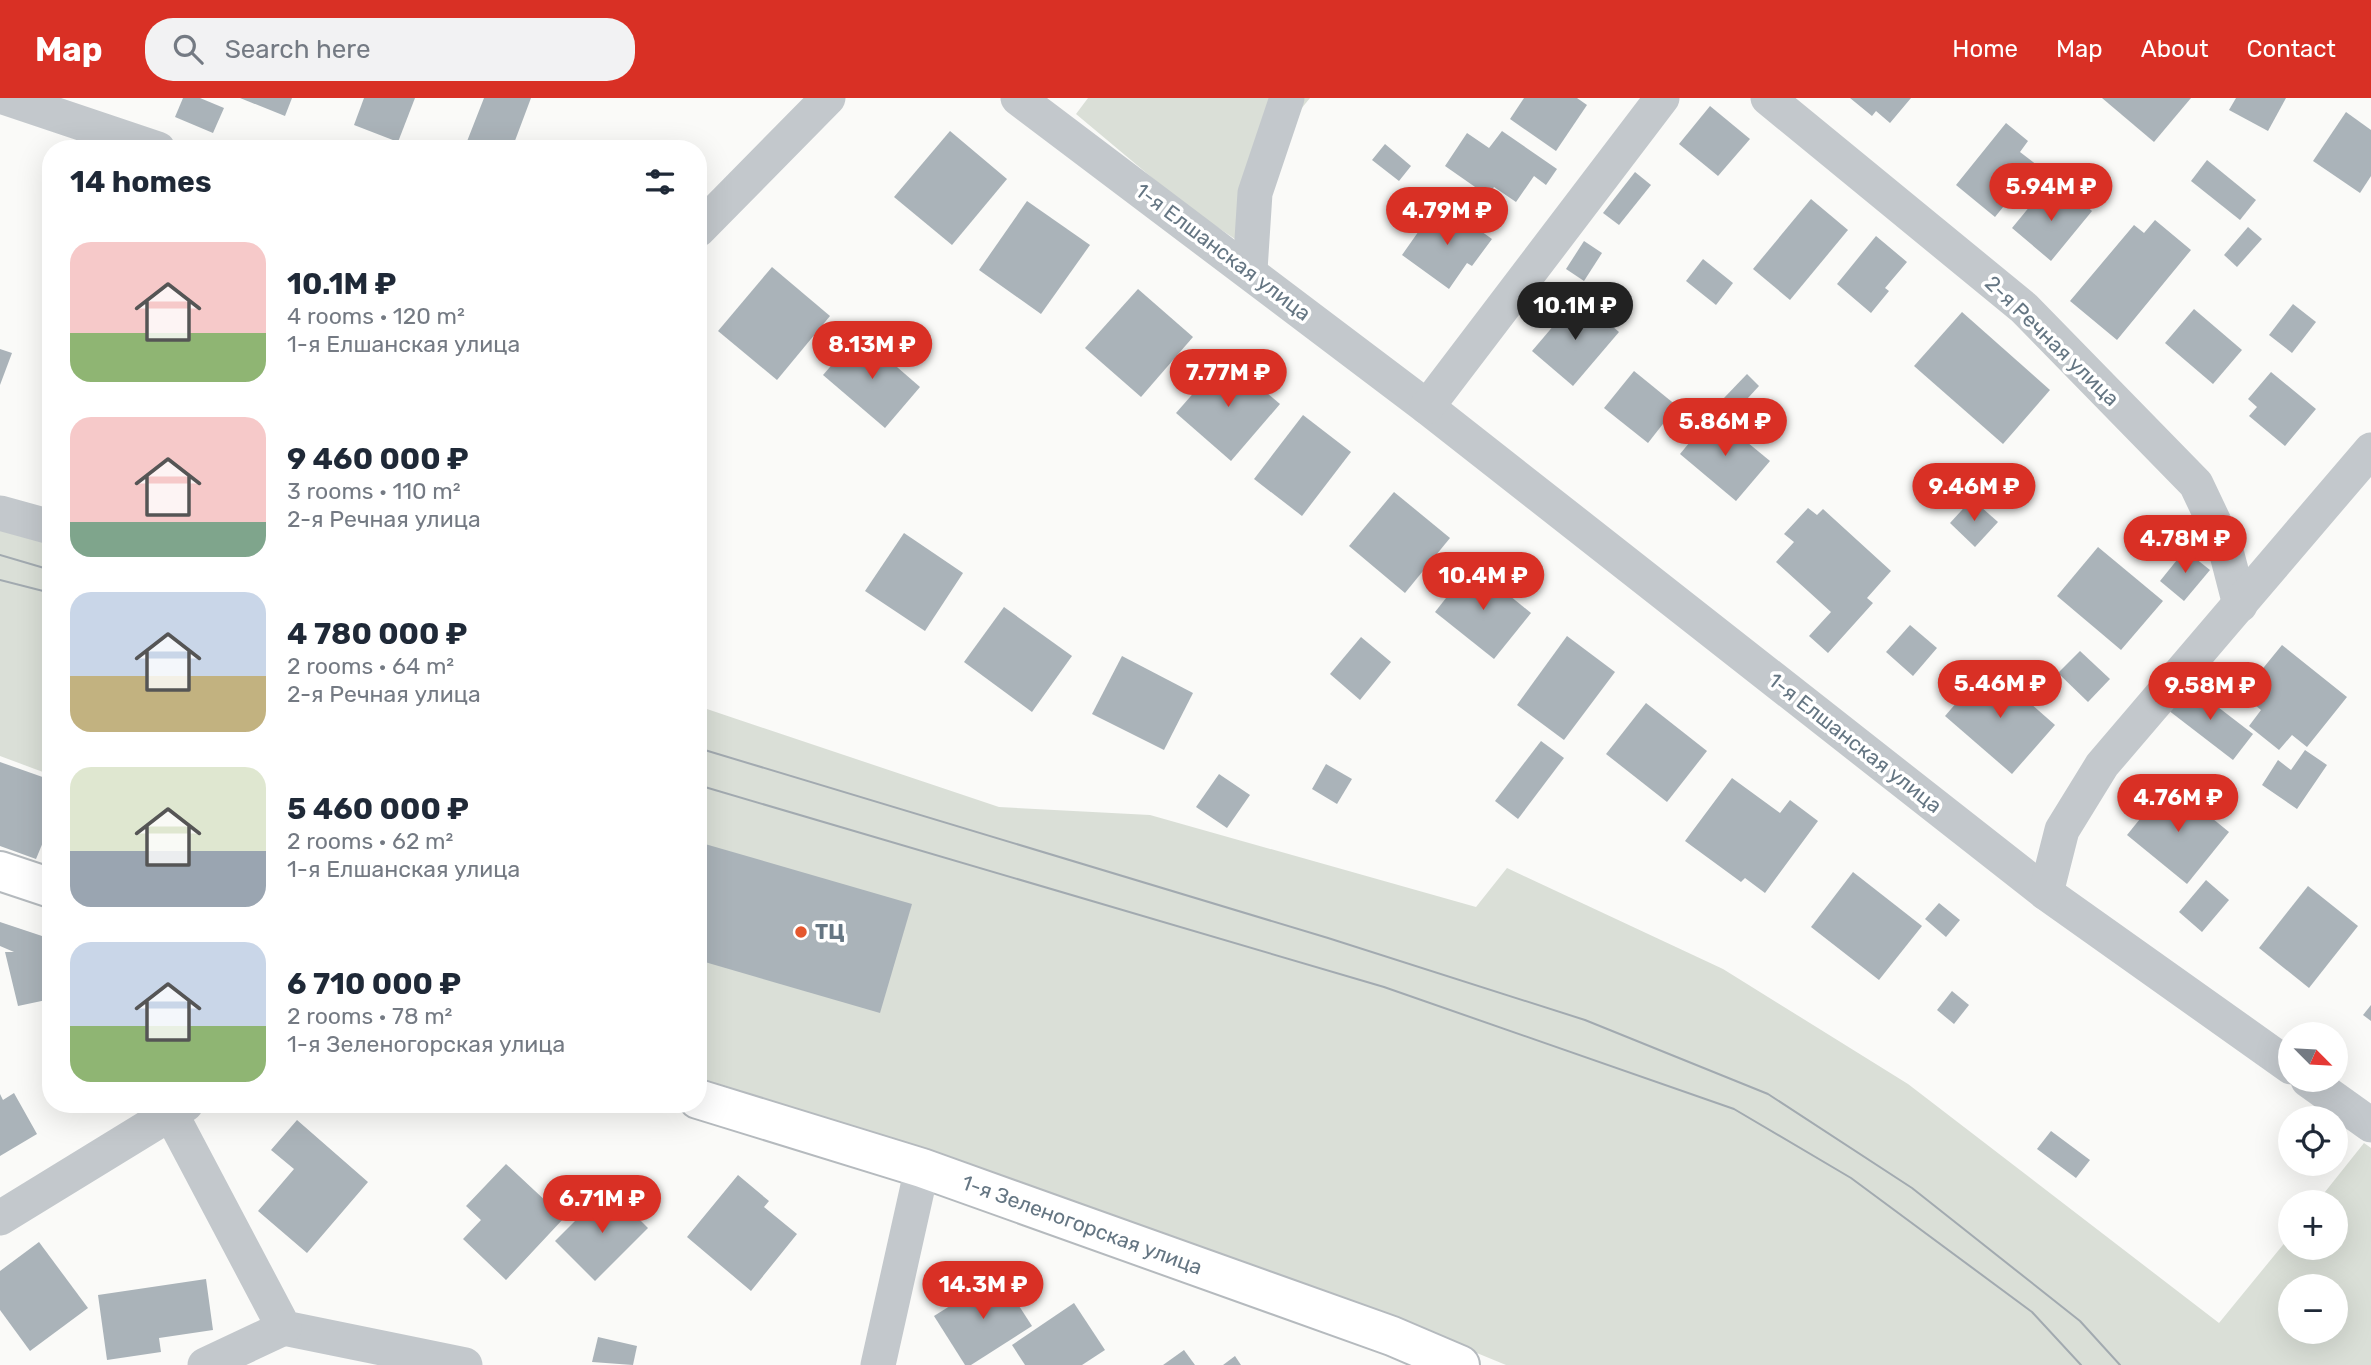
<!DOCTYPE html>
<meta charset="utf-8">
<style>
:root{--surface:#fff;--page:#f2f2f3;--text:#1f2937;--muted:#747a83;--accent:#d93025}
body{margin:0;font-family:Rubik,sans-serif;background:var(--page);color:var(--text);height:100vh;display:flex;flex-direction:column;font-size:26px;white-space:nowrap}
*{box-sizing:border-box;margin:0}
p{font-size:23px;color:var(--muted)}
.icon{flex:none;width:38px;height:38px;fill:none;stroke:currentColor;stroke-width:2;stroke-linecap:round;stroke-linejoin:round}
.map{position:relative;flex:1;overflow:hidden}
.sheet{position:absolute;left:42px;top:42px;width:665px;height:973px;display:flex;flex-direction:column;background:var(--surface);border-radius:28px;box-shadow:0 7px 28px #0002}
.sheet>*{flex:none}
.needle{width:46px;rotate:114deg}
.tools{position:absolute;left:2278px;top:924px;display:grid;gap:14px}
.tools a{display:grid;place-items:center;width:70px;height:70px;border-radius:50%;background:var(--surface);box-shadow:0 7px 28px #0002;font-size:35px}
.price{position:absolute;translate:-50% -60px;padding:0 16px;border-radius:24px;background:var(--accent);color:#fff;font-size:23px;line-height:46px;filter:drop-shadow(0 2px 4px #0008)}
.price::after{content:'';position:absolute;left:50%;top:42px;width:21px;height:16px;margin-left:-10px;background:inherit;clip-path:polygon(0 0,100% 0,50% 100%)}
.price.active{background:#222;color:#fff}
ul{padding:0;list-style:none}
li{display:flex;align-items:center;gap:21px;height:175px;padding:0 28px}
li span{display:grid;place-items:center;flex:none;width:196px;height:140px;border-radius:21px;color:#555}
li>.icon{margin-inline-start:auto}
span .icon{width:84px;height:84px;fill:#fffc;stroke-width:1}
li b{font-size:30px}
h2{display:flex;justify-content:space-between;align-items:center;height:84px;padding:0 28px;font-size:30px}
header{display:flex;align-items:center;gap:42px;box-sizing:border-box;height:98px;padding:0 35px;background:var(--accent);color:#fff}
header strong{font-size:33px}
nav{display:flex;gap:38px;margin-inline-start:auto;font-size:24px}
.search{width:490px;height:63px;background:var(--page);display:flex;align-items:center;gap:18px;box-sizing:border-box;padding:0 24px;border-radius:28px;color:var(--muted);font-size:26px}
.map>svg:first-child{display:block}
.green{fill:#dadfd7;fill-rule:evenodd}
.building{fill:#aab3b9}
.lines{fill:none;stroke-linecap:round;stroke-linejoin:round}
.major-casing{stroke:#b5babe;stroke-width:42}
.minor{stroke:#c3c8cc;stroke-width:35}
.major{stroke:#fff;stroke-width:38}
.tram{stroke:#a2aab0;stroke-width:2}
.poi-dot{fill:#e4572e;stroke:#fff;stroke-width:2.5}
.labels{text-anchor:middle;stroke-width:7;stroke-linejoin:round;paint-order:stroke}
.street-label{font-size:21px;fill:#657683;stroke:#fff}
.poi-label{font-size:21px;font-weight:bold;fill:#657683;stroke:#fff;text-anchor:start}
</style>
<header>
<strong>Map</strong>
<div class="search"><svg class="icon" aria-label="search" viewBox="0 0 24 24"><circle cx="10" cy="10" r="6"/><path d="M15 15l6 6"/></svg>Search here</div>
<nav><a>Home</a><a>Map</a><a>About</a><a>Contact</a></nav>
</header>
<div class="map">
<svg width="2371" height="1267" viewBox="0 0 2371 1267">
<rect width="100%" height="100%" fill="#fafaf8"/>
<!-- green -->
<g class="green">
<path d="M1088,0H1310L1301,11L1270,102L1265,161L1187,109L1076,16Z"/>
<path d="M0,423L51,438V677L0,658Z"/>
<path d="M698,608L999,709L1150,717L1476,809L1507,770L1723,871L1908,986L2219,1225L2291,1137V1150H2336V1104H2317L2364,1045L2371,1050V1267H1506L1399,1223L698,984ZM2291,1188H2336V1234H2291Z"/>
</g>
<!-- building -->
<g class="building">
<path d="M183,0H200L224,10L213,35L175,19Z"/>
<path d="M240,0H292L285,18Z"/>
<path d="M364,0H415L398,44L354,27Z"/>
<path d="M484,0H531L513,48L520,51H464Z"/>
<path d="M1524,0H1577L1587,7L1556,53L1510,21Z"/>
<path d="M1850,0H1911L1890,25L1876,13L1872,18Z"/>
<path d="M2102,0H2191L2154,44Z"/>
<path d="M2236,0H2286L2268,33L2229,12Z"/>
<path d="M1710,8L1750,41L1718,78L1679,46Z"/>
<path d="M2346,14L2371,32V78L2360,95L2313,63Z"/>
<path d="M2006,25L2028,43L2020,54L2037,67L1995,119L1956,87Z"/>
<path d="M950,33L1007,81L952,147L894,99Z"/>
<path d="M1502,33L1557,71L1546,87L1534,78L1516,104L1494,89L1488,98L1445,68L1467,35L1489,50Z"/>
<path d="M1385,46L1411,68L1399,83L1372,62Z"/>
<path d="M2207,62L2256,102L2240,122L2191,83Z"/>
<path d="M1635,74L1651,87L1619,127L1603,115Z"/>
<path d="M2045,90L2066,107L2074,97L2092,113L2051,163L2012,130Z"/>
<path d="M1811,101L1848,132L1790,202L1753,171Z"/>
<path d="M1027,103L1090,147L1041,216L979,172Z"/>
<path d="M1446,108L1492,141L1472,168L1467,165L1449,191L1402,157L1421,130L1427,134Z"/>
<path d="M2155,122L2191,152L2117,242L2070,203L2134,127L2144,135Z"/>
<path d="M2248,129L2262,141L2237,169L2224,157Z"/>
<path d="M1876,138L1907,164L1885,190L1889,193L1871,215L1837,186Z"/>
<path d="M1584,143L1602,155L1584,183L1566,171Z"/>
<path d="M1703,161L1733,185L1716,207L1686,183Z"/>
<path d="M772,169L830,218L777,282L718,233Z"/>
<path d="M1138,191L1193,239L1141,299L1085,250Z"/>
<path d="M1578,199L1619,234L1573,288L1532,253Z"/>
<path d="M2293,206L2316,224L2292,255L2269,237Z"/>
<path d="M2194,211L2242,252L2213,286L2165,245Z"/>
<path d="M1962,214L2050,292L2003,346L1914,268Z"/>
<path d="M859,236L920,289L885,330L823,277Z"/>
<path d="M0,251L12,255L0,287Z"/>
<path d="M1225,259L1280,306L1231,363L1176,315Z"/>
<path d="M1634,273L1677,308L1648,345L1604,310Z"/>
<path d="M2271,274L2316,311L2285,348L2249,318L2257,309L2248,301Z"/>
<path d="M1747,276L1759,288L1736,313L1723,301Z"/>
<path d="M1713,316L1770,363L1736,403L1680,356Z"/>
<path d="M1303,317L1351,354L1302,418L1254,381Z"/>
<path d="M1394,394L1450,440L1405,495L1349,448Z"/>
<path d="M1972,401L1998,424L1975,449L1950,425Z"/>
<path d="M1808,410L1817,417L1823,411L1891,473L1867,500L1873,505L1828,555L1809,538L1831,514L1776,464L1794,444L1784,436Z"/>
<path d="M904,435L963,475L925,533L865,493Z"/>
<path d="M2098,449L2163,503L2121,552L2057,498Z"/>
<path d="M2185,452L2210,472L2184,503L2160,483Z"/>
<path d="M1472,467L1531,515L1494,561L1435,514Z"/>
<path d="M1004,509L1072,558L1032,614L964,564Z"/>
<path d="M1910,527L1937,550L1913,578L1886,554Z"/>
<path d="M1567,538L1615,574L1564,642L1517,607Z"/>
<path d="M1361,539L1391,564L1360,602L1330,576Z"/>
<path d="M2282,547L2347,599L2307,649L2292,637L2279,652L2249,628L2261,612L2242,596Z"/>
<path d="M2080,553L2110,581L2088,604L2058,575Z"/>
<path d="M1122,558L1193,595L1164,652L1092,616Z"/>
<path d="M1988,568L2055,627L2012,676L1945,618Z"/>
<path d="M2188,586L2253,636L2233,662L2168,612Z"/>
<path d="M1646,605L1707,653L1667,704L1606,656Z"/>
<path d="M1541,643L1564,660L1518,721L1495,703Z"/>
<path d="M2305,652L2327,667L2297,711L2262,687L2278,662L2291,672Z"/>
<path d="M0,664L51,682V725L36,761L0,748Z"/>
<path d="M1326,666L1352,681L1337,706L1312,691Z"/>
<path d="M1219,676L1250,697L1227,730L1196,709Z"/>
<path d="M1732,680L1780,715L1790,702L1818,723L1765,795L1745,780L1741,784L1685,743Z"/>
<path d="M2169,685L2229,734L2187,786L2127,737Z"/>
<path d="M698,744L912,806L880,915L698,862Z"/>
<path d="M1853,774L1922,828L1879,882L1811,829Z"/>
<path d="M2206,782L2229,802L2202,834L2179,814Z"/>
<path d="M2308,788L2358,828L2309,890L2259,850Z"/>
<path d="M1939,805L1960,822L1946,839L1925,821Z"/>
<path d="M0,824L45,839L51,861V901L18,908L5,854H14L0,848Z"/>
<path d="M1952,893L1969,907L1954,926L1937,912Z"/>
<path d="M2371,907V923L2363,917Z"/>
<path d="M14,995L37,1036L0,1058V996L3,1002Z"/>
<path d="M297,1022L368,1084L307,1155L258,1113L294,1071L271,1052Z"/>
<path d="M2051,1033L2090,1062L2076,1080L2037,1051Z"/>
<path d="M506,1066L564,1120L506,1182L463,1141L481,1122L466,1108Z"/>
<path d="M738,1077L769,1103L764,1109L797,1136L751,1193L687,1139Z"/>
<path d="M608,1090L648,1130L595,1183L555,1143Z"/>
<path d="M39,1144L88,1210L30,1253L0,1212V1173Z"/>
<path d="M999,1177L1032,1228L971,1267H965L934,1218Z"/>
<path d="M206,1181L213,1232L159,1240L161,1254L107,1262L98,1197Z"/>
<path d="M1074,1205L1105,1252L1082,1267H1025L1012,1247Z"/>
<path d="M598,1239L637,1248L633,1267L592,1264Z"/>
<path d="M1184,1252L1195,1267H1163Z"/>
<path d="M1235,1258L1241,1267H1223Z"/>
</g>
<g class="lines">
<defs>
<g id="major">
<path d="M0,773L51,790"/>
<path d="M698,1001L922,1070L1392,1238L1460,1267"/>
</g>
</defs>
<!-- major casing -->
<use href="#major" class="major-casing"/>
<!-- minor -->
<g class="minor">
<path d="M6,0L158,51"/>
<path d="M1018,0L1427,309L2046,795L2291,969"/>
<path d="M1768,0L2024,210L2196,386L2224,445L2240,507"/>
<path d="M698,132L828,0"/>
<path d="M1250,172L1255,95L1287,0"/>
<path d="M1427,309L1662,0"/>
<path d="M0,415L51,429"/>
<path d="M2046,795L2062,732L2102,667L2371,352"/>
<path d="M2308,982L2371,1027"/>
<path d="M171,1016L284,1230L465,1267"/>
<path d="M0,1120L186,1006"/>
<path d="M205,1267L284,1230"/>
<path d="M878,1267L922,1070"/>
</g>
<!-- major -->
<use href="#major" class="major"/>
<!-- tram -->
<g class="tram">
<path d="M0,457L51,472"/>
<path d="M0,482L51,495"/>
<path d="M698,650L1328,840L1585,922L1768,996L1912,1090L2080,1223L2120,1267"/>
<path d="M698,687L1384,889L1734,1011L1851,1080L2032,1214L2081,1267"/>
</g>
</g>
<!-- markers -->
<circle class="poi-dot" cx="801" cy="834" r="7"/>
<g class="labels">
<!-- street labels -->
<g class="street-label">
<text transform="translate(1223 154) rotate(37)" y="7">1-я Елшанская улица</text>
<text transform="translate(2052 243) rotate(44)" y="7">2-я Речная улица</text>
<text transform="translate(1855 645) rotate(38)" y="7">1-я Елшанская улица</text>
<text transform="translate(1082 1127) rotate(20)" y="7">1-я Зеленогорская улица</text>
</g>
<!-- poi labels -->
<g class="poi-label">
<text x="815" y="841">ТЦ</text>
</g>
</g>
</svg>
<div class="tools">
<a><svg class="needle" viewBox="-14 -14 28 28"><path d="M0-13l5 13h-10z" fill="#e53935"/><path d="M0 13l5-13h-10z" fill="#747a83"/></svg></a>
<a><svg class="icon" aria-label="locate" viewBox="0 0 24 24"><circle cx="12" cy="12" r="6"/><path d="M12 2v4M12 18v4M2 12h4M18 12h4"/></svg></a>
<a>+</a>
<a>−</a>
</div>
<b class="price" style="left:2051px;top:125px">5.94M ₽</b>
<b class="price" style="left:1447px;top:149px">4.79M ₽</b>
<b class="price active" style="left:1575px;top:244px">10.1M ₽</b>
<b class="price" style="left:872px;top:283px">8.13M ₽</b>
<b class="price" style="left:1228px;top:311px">7.77M ₽</b>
<b class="price" style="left:1725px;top:360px">5.86M ₽</b>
<b class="price" style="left:1974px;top:425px">9.46M ₽</b>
<b class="price" style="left:2185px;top:477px">4.78M ₽</b>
<b class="price" style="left:1483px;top:514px">10.4M ₽</b>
<b class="price" style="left:2000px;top:622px">5.46M ₽</b>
<b class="price" style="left:2210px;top:624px">9.58M ₽</b>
<b class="price" style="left:2178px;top:736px">4.76M ₽</b>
<b class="price" style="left:602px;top:1137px">6.71M ₽</b>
<b class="price" style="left:983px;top:1223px">14.3M ₽</b>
<section class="sheet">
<h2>14 homes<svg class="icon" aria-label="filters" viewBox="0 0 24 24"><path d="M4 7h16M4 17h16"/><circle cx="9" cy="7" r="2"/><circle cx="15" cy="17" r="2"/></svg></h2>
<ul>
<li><span style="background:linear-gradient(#f6c9c9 65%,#8fb573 0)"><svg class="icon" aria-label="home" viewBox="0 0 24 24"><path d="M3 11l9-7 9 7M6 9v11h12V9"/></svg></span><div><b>10.1M ₽</b><p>4 rooms · 120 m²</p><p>1-я Елшанская улица</p></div></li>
<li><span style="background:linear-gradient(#f6c9c9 75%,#7fa58c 0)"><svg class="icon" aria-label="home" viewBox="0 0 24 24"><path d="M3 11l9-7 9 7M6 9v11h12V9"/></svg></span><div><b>9 460 000 ₽</b><p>3 rooms · 110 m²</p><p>2-я Речная улица</p></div></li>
<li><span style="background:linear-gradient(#c9d6e8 60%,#c2b280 0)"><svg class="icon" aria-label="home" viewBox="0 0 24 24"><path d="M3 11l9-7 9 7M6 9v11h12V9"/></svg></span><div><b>4 780 000 ₽</b><p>2 rooms · 64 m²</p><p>2-я Речная улица</p></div></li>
<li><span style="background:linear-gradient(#dfe7d0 60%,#9aa5b1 0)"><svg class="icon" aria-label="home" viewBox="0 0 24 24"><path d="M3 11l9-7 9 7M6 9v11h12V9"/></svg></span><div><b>5 460 000 ₽</b><p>2 rooms · 62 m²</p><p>1-я Елшанская улица</p></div></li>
<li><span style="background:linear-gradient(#c9d6e8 60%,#8fb573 0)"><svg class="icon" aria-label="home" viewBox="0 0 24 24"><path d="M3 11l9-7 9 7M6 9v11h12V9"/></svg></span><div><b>6 710 000 ₽</b><p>2 rooms · 78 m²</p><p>1-я Зеленогорская улица</p></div></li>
</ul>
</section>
</div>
